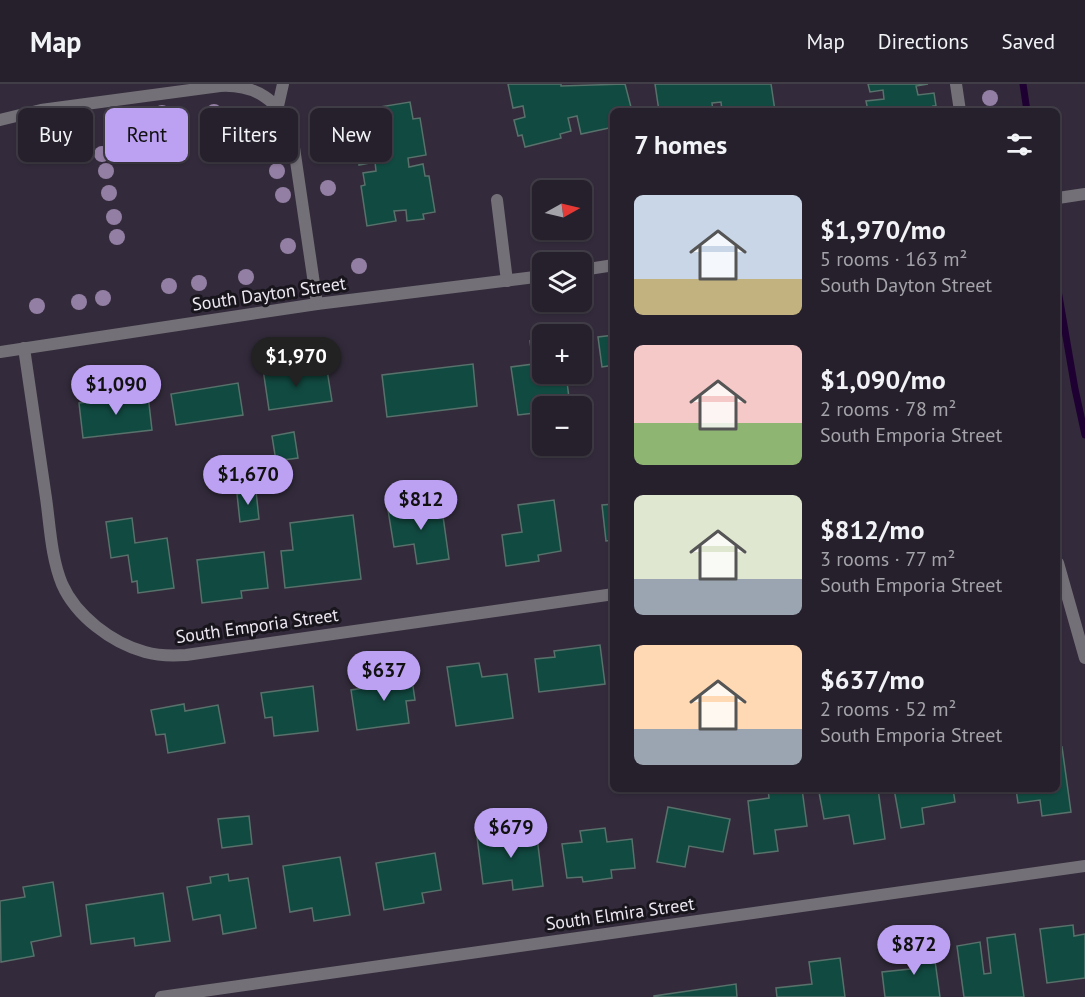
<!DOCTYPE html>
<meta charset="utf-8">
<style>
:root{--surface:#26202c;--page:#322d38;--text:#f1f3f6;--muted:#a4a3a9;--line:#423e48;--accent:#bca0f2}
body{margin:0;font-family:"PT Sans",sans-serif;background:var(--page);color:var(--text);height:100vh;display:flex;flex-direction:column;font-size:22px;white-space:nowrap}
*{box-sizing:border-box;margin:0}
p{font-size:20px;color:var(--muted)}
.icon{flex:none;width:33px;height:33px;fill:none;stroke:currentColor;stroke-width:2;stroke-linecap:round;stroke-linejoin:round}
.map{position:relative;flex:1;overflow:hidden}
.sheet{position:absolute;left:610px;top:24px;width:450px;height:684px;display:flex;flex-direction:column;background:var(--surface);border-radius:9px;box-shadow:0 2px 4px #0004,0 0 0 2px var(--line)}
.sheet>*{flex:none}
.hud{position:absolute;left:18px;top:24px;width:502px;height:54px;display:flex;gap:12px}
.needle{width:39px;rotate:82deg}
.fabs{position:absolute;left:532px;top:96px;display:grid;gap:12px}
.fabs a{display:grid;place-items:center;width:60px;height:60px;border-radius:9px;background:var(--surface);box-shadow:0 2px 4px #0004,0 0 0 2px var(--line);font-size:30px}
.price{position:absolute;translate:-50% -51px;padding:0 14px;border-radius:21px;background:var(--accent);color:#111;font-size:20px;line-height:39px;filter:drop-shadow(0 2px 3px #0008)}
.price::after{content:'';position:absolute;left:50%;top:36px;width:18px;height:14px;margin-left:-9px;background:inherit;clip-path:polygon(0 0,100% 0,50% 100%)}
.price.selected{background:#222;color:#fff}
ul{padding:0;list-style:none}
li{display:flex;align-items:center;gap:18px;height:150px;padding:0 24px}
li span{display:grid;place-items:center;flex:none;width:168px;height:120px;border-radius:9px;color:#555}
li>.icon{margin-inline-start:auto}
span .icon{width:72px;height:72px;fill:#fffc;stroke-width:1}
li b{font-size:26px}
h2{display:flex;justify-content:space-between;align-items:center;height:72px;padding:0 24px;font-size:26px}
.tag{padding:0 21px;border-radius:9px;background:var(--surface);box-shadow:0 2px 4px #0004,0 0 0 2px var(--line);font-size:21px;line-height:54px}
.tag.selected{background:var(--accent);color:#111}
header{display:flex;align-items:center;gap:36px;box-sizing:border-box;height:84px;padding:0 30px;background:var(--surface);border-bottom:2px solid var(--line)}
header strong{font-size:28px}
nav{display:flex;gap:33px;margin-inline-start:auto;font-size:21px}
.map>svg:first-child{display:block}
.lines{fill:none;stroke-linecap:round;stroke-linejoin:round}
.stream{stroke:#1f0032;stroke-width:7}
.building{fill:#114a41;stroke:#58716b;stroke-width:1.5}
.service{stroke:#747078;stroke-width:12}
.minor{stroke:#747078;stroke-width:12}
.tertiary{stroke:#747078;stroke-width:12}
.tree{fill:#937fa3}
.labels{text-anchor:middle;stroke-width:6;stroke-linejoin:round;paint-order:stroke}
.street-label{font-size:18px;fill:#ece7f1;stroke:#19151c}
</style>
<header>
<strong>Map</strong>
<nav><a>Map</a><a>Directions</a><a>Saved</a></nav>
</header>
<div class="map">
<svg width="1085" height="913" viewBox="0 0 1085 913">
<rect width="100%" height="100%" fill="#332b3b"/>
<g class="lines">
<!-- stream -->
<g class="stream">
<path d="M1023,0L1027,27"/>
<path d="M1058,206L1075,305L1085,351"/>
</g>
</g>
<!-- building -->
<g class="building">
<path d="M508,0H561V2L625,0L632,27H614V43L581,50L577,32L568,34L571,47L560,50L561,54L525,63L522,51L518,52L514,36L525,33L523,22L513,24Z"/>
<path d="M655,0H771L775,27H722L721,18L712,19L713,27H659Z"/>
<path d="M868,0H928L916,2L918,11L934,9L936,22H933V27H868L866,17L884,15L883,6L870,8Z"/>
<path d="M410,18L413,35L420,34L426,71L408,74L409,83L423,80L425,92H429L435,128L423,130L424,135L407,137L406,126L394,127L396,137L367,142L361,102L365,101L363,89L376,87L375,78L359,81L357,67H360L359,58L354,59L352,46L360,44L358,32H362L361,26Z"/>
<path d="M614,251V281L602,283L598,253Z"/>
<path d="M543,256V290H566L570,322H543V328L518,331L511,283L533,280L530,257Z"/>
<path d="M473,280L477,322L387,333L382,291Z"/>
<path d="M292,281L293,291L327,286L332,317L269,326L263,285Z"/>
<path d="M238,299L243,331L176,341L171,310Z"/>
<path d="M148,311L152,346L83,354L79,319Z"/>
<path d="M294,348L298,374L276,377L272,352Z"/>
<path d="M256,407L259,435L240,438L237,410Z"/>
<path d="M554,416L561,467L538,471L539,477L506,482L502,451L522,448L518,421Z"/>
<path d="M441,418L449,475L417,480L414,460L394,463L388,426Z"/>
<path d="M614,420V456L606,457L602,421Z"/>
<path d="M353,431L361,495L285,504L281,467L293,466L290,439Z"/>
<path d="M132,434L135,459L167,454L174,504L138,509L137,497L132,498L128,471L111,474L106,438Z"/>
<path d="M264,468L268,504L241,507L242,514L202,519L197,476Z"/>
<path d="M600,561L605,600L539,608L535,575L555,573L554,567Z"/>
<path d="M479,579L482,593L507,590L513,634L456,642L447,583Z"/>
<path d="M411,589L415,616L406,617L409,639L357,646L351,606L377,602L376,593Z"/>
<path d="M313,602L318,647L274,652L272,633L265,634L261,609Z"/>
<path d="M184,620L185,627L218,621L225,659L168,669L165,650L156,651L151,626Z"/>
<path d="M1062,663L1071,728L1042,732L1040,716L1018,719L1016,705H1058V664Z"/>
<path d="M768,705H802L807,742L775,746L778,767L754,770L748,717L769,714Z"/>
<path d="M836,705H878L885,755L854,760L849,731L824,735L819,708Z"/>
<path d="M894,705H953L955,718L922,724L924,740L901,744Z"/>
<path d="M668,723L730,735L723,768L689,762L685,783L657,778Z"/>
<path d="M249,732L252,760L222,764L218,735Z"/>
<path d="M605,744L607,758L632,755L635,784L611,786L612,794L583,798L582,793L567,794L562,760L582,758L580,747Z"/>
<path d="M536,745L543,802L513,806L512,796L483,800L477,753Z"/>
<path d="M435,769L441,806L422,809L424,819L384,826L376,779Z"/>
<path d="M340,773L350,831L314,837L312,824L290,828L283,782Z"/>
<path d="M228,790L229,797L248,794L256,844L223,850L220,831L193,836L187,803L211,799L210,793Z"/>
<path d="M53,798L61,852L31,858L34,872L1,878L0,817L25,813L23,803Z"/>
<path d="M163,809L170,857L135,862L134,854L91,860L86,821Z"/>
<path d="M1073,841L1074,852L1085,850V894L1047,899L1040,845Z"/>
<path d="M1015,850L1024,913H964L957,862L980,858L984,890L991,889L987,854Z"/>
<path d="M933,862L940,913H885L882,888L910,885L907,865Z"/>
<path d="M840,874L845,913H777L776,904L812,900L809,878Z"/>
<path d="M736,900L737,913H654V912Z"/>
</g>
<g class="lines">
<!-- service -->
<g class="service">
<path d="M278,22L283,0"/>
<path d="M0,36L41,26L220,2C255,0 281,17 292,50L317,220"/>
<path d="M497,116L507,197"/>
</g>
<!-- minor -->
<g class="minor">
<path d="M956,0L960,27"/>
<path d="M24,264C31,314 39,364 46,414C50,442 51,473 62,500C76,532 112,559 145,568C159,572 172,572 186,571L614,510"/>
<path d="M1058,479L1085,574"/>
<path d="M161,913L1085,782"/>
</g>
<!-- tertiary -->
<g class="tertiary">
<path d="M1058,114L1085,110"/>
<path d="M582,186L614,181"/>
<path d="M0,268L317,220L543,192"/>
</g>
</g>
<!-- trees -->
<g class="tree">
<circle cx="990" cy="14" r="8"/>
<circle cx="214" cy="28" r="8"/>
<circle cx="162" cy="29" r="8"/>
<circle cx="138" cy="33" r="8"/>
<circle cx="121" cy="34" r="8"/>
<circle cx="59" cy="42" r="8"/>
<circle cx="84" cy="42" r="8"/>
<circle cx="33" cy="48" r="8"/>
<circle cx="323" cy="68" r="8"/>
<circle cx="102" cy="70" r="8"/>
<circle cx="106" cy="87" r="8"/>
<circle cx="277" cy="87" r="8"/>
<circle cx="328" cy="104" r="8"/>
<circle cx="109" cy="109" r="8"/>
<circle cx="283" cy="111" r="8"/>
<circle cx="114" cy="133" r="8"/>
<circle cx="117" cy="153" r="8"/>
<circle cx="288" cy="162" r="8"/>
<circle cx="359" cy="182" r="8"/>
<circle cx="246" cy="193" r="8"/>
<circle cx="199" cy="199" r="8"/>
<circle cx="169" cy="202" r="8"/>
<circle cx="103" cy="214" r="8"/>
<circle cx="79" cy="218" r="8"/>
<circle cx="37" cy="222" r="8"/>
</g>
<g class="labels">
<!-- street labels -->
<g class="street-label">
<text transform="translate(269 210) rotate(-8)" y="6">South Dayton Street</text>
<text transform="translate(257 542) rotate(-8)" y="6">South Emporia Street</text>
<text transform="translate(620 830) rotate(-8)" y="6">South Elmira Street</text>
</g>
</g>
</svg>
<div class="fabs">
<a><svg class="needle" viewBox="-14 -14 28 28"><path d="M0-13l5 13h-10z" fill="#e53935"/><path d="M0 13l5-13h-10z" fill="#a4a3a9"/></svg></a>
<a><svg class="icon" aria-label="layers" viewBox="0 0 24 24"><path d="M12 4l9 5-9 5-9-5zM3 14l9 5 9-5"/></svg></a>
<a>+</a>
<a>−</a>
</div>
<b class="price selected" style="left:296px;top:304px">$1,970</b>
<b class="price" style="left:116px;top:332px">$1,090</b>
<b class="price" style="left:248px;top:422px">$1,670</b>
<b class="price" style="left:421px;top:447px">$812</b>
<b class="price" style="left:384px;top:618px">$637</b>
<b class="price" style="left:511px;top:775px">$679</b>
<b class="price" style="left:914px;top:892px">$872</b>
<div class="hud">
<a class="tag">Buy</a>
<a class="tag selected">Rent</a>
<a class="tag">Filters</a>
<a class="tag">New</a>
</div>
<section class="sheet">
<h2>7 homes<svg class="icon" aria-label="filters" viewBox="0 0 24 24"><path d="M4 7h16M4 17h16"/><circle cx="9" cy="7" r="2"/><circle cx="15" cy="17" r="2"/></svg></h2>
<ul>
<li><span style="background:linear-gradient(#c9d6e8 70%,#c2b280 0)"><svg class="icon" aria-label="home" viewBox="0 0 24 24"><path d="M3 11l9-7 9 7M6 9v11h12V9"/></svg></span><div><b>$1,970/mo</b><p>5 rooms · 163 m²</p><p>South Dayton Street</p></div></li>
<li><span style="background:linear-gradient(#f6c9c9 65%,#8fb573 0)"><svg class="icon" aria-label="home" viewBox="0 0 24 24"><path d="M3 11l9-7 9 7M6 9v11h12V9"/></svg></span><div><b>$1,090/mo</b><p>2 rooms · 78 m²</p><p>South Emporia Street</p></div></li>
<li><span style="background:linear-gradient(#dfe7d0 70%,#9aa5b1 0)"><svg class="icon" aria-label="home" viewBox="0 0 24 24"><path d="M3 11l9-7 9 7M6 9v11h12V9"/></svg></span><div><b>$812/mo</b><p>3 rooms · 77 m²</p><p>South Emporia Street</p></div></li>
<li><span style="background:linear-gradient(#ffd9b3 70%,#9aa5b1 0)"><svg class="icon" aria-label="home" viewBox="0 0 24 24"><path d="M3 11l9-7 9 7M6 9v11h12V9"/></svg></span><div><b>$637/mo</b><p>2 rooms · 52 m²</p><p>South Emporia Street</p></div></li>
</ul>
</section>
</div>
